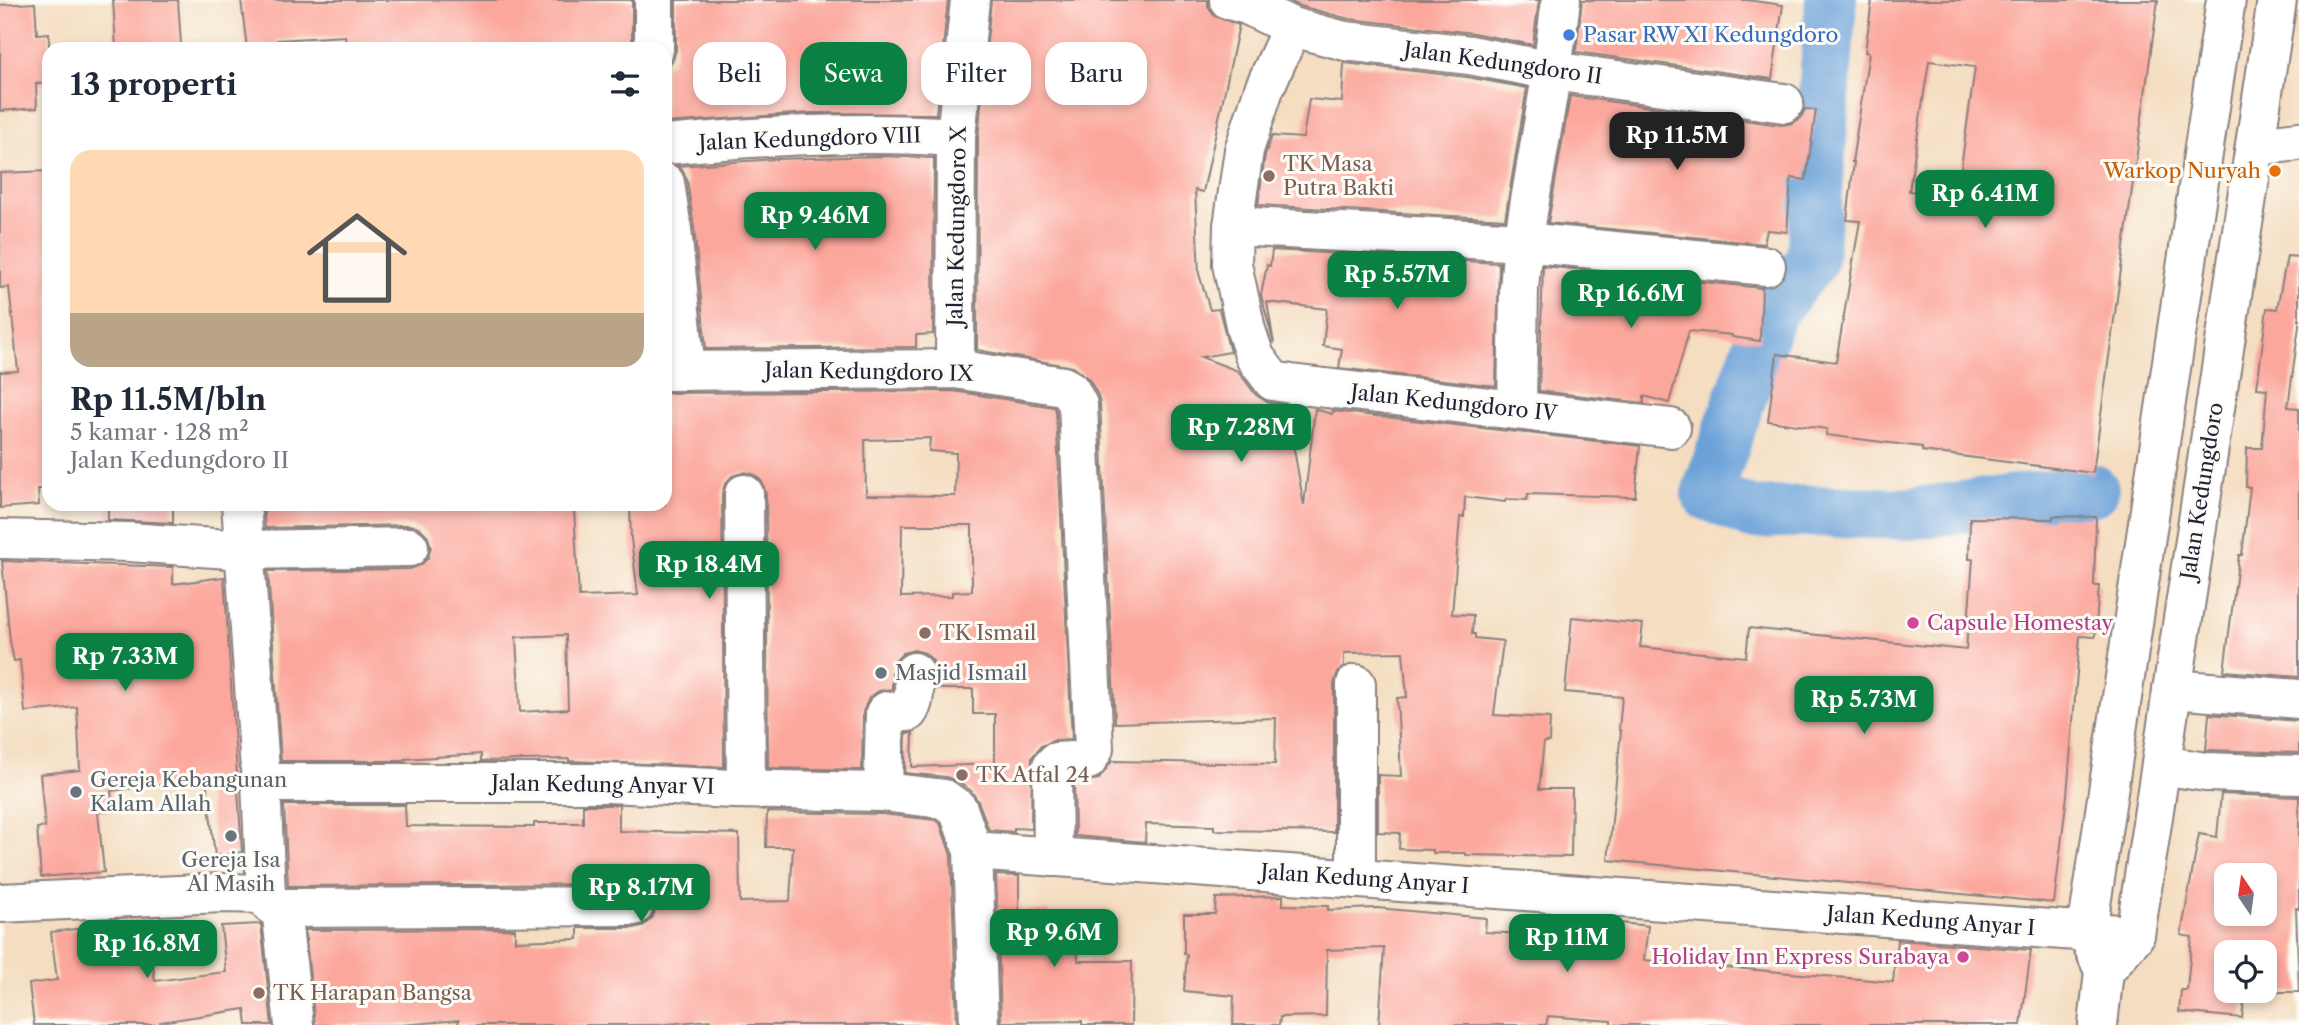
<!DOCTYPE html>
<html lang="id">
<meta charset="utf-8">
<style>
:root{--surface:#fff;--page:#f2f2f3;--text:#1f2937;--muted:#747a83;--line:#e0e1e3;--accent:#0b8043}
body{margin:0;font-family:"Libre Caslon Text",serif;background:var(--page);color:var(--text);height:100vh;display:flex;flex-direction:column;font-size:26px;white-space:nowrap}
*{box-sizing:border-box;margin:0}
p{font-size:23px;color:var(--muted)}
.icon{flex:none;width:38px;height:38px;fill:none;stroke:currentColor;stroke-width:2;stroke-linecap:round;stroke-linejoin:round}
.map{position:relative;flex:1;overflow:hidden}
.side{position:absolute;left:42px;top:42px;width:630px;height:469px;display:flex;flex-direction:column;background:var(--surface);border-radius:21px;box-shadow:0 4px 10px #0003}
.side>*{flex:none}
.guide{position:absolute;left:693px;top:42px;width:665px;height:63px;display:flex;gap:14px}
.needle{width:46px;rotate:347deg}
.buttons{position:absolute;left:2214px;top:863px;display:grid;gap:14px}
.buttons a{display:grid;place-items:center;width:63px;height:63px;border-radius:14px;background:var(--surface);box-shadow:0 4px 10px #0003;font-size:35px}
.price{position:absolute;translate:-50% -60px;padding:0 16px;border-radius:14px;background:var(--accent);color:#fff;font-size:23px;line-height:46px;filter:drop-shadow(0 2px 4px #0008)}
.price::after{content:'';position:absolute;left:50%;top:42px;width:21px;height:16px;margin-left:-10px;background:inherit;clip-path:polygon(0 0,100% 0,50% 100%)}
.price.on{background:#222;color:#fff}
ul{padding:0;list-style:none}
li{display:grid;align-content:center;gap:14px;height:371px;padding:0 28px}
li+li{border-top:2px solid var(--line)}
li span{display:grid;place-items:center;height:217px;border-radius:21px;color:#555}
li>.icon{margin-inline-start:auto}
span .icon{width:126px;height:126px;fill:#fffc;stroke-width:1}
li b{font-size:30px}
h2{display:flex;justify-content:space-between;align-items:center;height:84px;padding:0 28px;font-size:30px}
.tag{padding:0 24px;border-radius:21px;background:var(--surface);box-shadow:0 4px 10px #0003;font-size:24px;line-height:63px}
.tag.on{background:var(--accent);color:#fff}
.map>svg:first-child{display:block}
.lines{fill:none;stroke-linecap:round;stroke-linejoin:round}
.river{stroke:#6aa1d8;stroke-width:52}
.building{fill:#fca79c;fill-rule:evenodd}
.minor-casing{stroke:#8b807e;stroke-width:42}
.major-casing{stroke:#8b807e;stroke-width:42}
.minor{stroke:#fff;stroke-width:38}
.major{stroke:#fff;stroke-width:38}
.shop-dot{fill:#3f7fe0;stroke:#fdfcf7;stroke-width:2.5}
.food-dot{fill:#e8710a;stroke:#fdfcf7;stroke-width:2.5}
.education-dot{fill:#8d6e63;stroke:#fdfcf7;stroke-width:2.5}
.hotel-dot{fill:#d1479c;stroke:#fdfcf7;stroke-width:2.5}
.worship-dot{fill:#6b7280;stroke:#fdfcf7;stroke-width:2.5}
.labels{text-anchor:middle;stroke-width:6;stroke-linejoin:round;paint-order:stroke}
.shop-label{font-size:21px;fill:#366cbe;stroke:#fdfcf7;text-anchor:start}
.street-label{font-size:21px;fill:#22223b;stroke:#fdfcf7}
.education-label{font-size:21px;fill:#785e54;stroke:#fdfcf7;text-anchor:start}
.food-label{font-size:21px;fill:#c56008;stroke:#fdfcf7;text-anchor:end}
.hotel-label{font-size:21px;fill:#b23c85;stroke:#fdfcf7;text-anchor:start}
.worship-label{font-size:21px;fill:#5b616d;stroke:#fdfcf7;text-anchor:start}
</style>
<div class="map">
<svg width="2299" height="1025" viewBox="0 0 2299 1025">
<rect width="100%" height="100%" fill="#fdfcf7"/>
<filter id="ink" filterUnits="userSpaceOnUse"><feTurbulence type="fractalNoise" baseFrequency=".0143" numOctaves="2"/><feDisplacementMap in="SourceGraphic" scale="14" xChannelSelector="R" yChannelSelector="G"/><feConvolveMatrix kernelMatrix="1 2 1 2 8 2 1 2 1" color-interpolation-filters="sRGB"/></filter>
<filter id="wash" filterUnits="userSpaceOnUse"><feTurbulence type="fractalNoise" baseFrequency=".00686" numOctaves="4" result="noise"/><feDisplacementMap in="SourceGraphic" scale="28" xChannelSelector="R" yChannelSelector="G"/><feGaussianBlur stdDeviation="1.57" result="paint"/><feColorMatrix in="noise" values="0 0 0 0 0 0 0 0 0 0 0 0 0 0 0 0 0 1.4 0 .05"/><feComposite in="paint" operator="in"/></filter>
<g filter="url(#wash)">
<rect width="100%" height="100%" fill="#f4ddc0"/>
<g class="lines">
<!-- river -->
<path class="river" d="M1831,0L1812,260L1770,313L1707,494L1752,513L1814,511L1909,514L2093,490"/>
</g>
<g id="blocks">
<!-- building -->
<g class="building">
<path d="M113,0H178L181,45L116,48Z"/>
<path d="M241,0H632V49H346L345,36L277,40L278,49H247Z"/>
<path d="M676,0H948L936,114L810,113L665,123V68L673,60L676,50Z"/>
<path d="M991,0H1208V6L1214,16L1239,25L1203,192L1195,190L1199,274L1210,310L1219,309L1230,352L1201,357L1238,371L1256,395L1269,403L1286,405L1304,505L1315,409L1332,414L1333,411L1640,446L1635,497L1528,494L1527,500L1506,499L1505,502L1465,497L1464,517H1460L1452,614L1473,615L1472,634H1475V638L1503,641L1494,715L1550,718L1549,742H1544L1539,789H1572L1571,857L1466,855V853H1433V850L1399,849L1400,833L1378,832V775L1401,776L1397,698L1407,697L1403,652L1344,653V666L1337,674L1334,684V832L1214,830V826L1146,824L1145,842L1075,836L1074,783L1099,779L1112,761L1275,764L1276,718L1115,723L1100,404L1098,395L1089,379L1073,367L977,350L978,138Z"/>
<path d="M1287,0H1539L1533,45L1473,33L1349,19L1300,6Z"/>
<path d="M1582,0H1747L1783,5L1772,79L1576,52Z"/>
<path d="M1872,0H2158L2093,473L1922,451V447L1826,435L1827,429L1768,421L1777,354L1836,362L1860,221L1847,220L1854,162H1852L1869,53L1865,52ZM1929,61L1975,67L1957,197L1909,191Z"/>
<path d="M35,3L37,34L49,33V83L36,84L37,108L0,111V5Z"/>
<path d="M1344,63L1467,77L1527,88L1505,219L1258,205L1265,155L1272,136L1303,138L1309,99L1342,102Z"/>
<path d="M1570,96L1781,125L1793,123L1801,117L1805,109L1816,110L1806,180L1791,178L1787,232L1767,230L1764,244L1548,223Z"/>
<path d="M883,156L934,158L933,334L916,335V347L706,349L694,227L687,180L682,170L677,166L775,159Z"/>
<path d="M49,171V489H38L39,505L0,508V372L18,371L9,287L0,288V173Z"/>
<path d="M1272,250L1499,263L1496,386L1339,368L1342,349L1323,346L1327,309L1267,302L1274,344L1261,295L1267,265L1270,266Z"/>
<path d="M2287,256L2299,257V326L2288,407L2299,408V677L2224,671L2239,555H2242L2250,487H2246L2247,448H2262L2267,389L2257,388L2267,308L2277,309Z"/>
<path d="M1543,266L1762,288L1760,341L1732,337V335L1689,331L1669,403L1644,396V403L1539,391Z"/>
<path d="M953,391L1054,407L1056,411L1072,739L1055,740L1041,746L1032,757L1031,829L1014,828V832L989,830L978,801L971,791L957,781L946,777L905,773L906,734L913,733L912,767L995,764V714H973V689H936L933,661L925,653L914,650L903,653L895,661L892,672V689L879,691L869,698L863,712L862,770L768,768L766,494L762,482L755,475L745,472L732,476L725,484L722,494L724,767L569,761V759L481,761V754L404,759V761H281L268,571L410,569L421,565L428,558L431,546L427,535L420,528L409,525L265,528L263,504H545V511L574,509L579,597L638,595L631,539L630,504H665V393ZM930,438L929,451L956,453L955,496L866,495L865,440ZM902,525H972V591L952,592V596L901,597ZM566,635L568,709L520,712L516,637Z"/>
<path d="M108,504H173V523L108,520Z"/>
<path d="M2053,516L2096,517L2094,586H2099L2095,637L2080,636L2067,795L2054,903L1608,860L1621,731L1619,730L1622,697L1565,692L1572,617L1643,624L1640,647L1746,657L1749,628L1966,650L1973,559H1969L1970,518L2053,519Z"/>
<path d="M2,561L173,567V584L224,577L242,852L215,856L206,779L111,791L113,811L98,812L104,872L41,877L37,828L45,827L40,774L80,770L77,707L25,712L20,660L14,661L10,641Z"/>
<path d="M2209,714L2299,721V753L2206,750Z"/>
<path d="M2221,794L2299,797V909L2296,908L2299,992H2245L2242,1018L2179,1012L2181,990H2187L2192,937L2181,935L2199,834L2217,837ZM2226,875H2264V914H2226ZM2226,952H2264V990H2226Z"/>
<path d="M284,805H405L406,826L534,827V823H583V805H619V831L739,834L740,902L790,901L793,847H766L767,812L882,814L936,820L940,823L951,855L957,1023L955,1025H711L710,1020L656,1025H458L459,1020L401,1025H315L305,930L515,929V941L578,939V928H634L644,925L653,917L656,905L652,894L645,887L634,884L288,886Z"/>
<path d="M996,875L1019,876V911H1049V919H1077L1078,961H1132L1131,1025H1082V1021L1001,1022Z"/>
<path d="M1283,896V905L1328,906V910L1377,908L1486,918L1485,932L1529,934L1530,920L1570,923V927L1601,929L1602,921L1648,926L1644,960L1893,982L1897,940L2031,950L2021,1025H1611V1021L1548,1016L1546,1025H1379L1384,948L1327,950L1326,1016L1280,1017L1279,1025H1233L1234,996L1184,991L1187,954H1184V914H1215L1216,898Z"/>
<path d="M147,920L155,981L226,972L221,926L261,924L272,1025H247L245,1009L160,1022V1025H34L29,984L57,980L51,932Z"/>
</g>
</g>
</g>
<g filter="url(#ink)">
<use href="#blocks" fill-opacity="0" stroke="#8b807e" stroke-width="2"/>
<g class="lines">
<defs>
<g id="minor">
<path d="M1229,0L1247,5L1292,27L1345,41L1470,55L1552,71L1784,103"/>
<path d="M1292,27L1264,89L1244,150L1233,226L1232,264L1246,330L1255,357L1273,381L1291,384L1671,428"/>
<path d="M654,49V0"/>
<path d="M665,145C761,136 859,130 956,137"/>
<path d="M2255,146L2299,141"/>
<path d="M665,183L672,229L686,371"/>
<path d="M1233,226L1523,242L1766,266"/>
<path d="M955,369L956,137L970,0"/>
<path d="M665,371L955,369L1063,386L1070,390L1078,405L1094,749L1088,760L1056,762L1052,766L1053,857"/>
<path d="M1517,409L1519,289L1523,242L1552,71L1561,0"/>
<path d="M744,494L746,789"/>
<path d="M241,504L261,783L266,894L271,905L281,908L634,906"/>
<path d="M0,539L129,542L243,550L409,547"/>
<path d="M1356,684V879"/>
<path d="M2172,689L2299,699"/>
<path d="M2161,765L2206,772L2299,775"/>
<path d="M261,783H608L734,789L883,792L944,799L958,809L973,851L979,1025"/>
<path d="M883,792L885,713L887,711L908,712C916,702 914,686 914,672"/>
<path d="M973,851L2119,934"/>
<path d="M0,903L223,893L266,894"/>
<path d="M281,908L294,1025"/>
</g>
<g id="major">
<path d="M2104,971L2135,935L2277,0"/>
<path d="M2098,1025L2104,971L2087,932L2226,0"/>
</g>
</defs>
<!-- minor casing -->
<use href="#minor" class="minor-casing"/>
<!-- major casing -->
<use href="#major" class="major-casing"/>
<!-- minor -->
<use href="#minor" class="minor"/>
<!-- major -->
<use href="#major" class="major"/>
</g>
</g>
<!-- markers -->
<circle class="shop-dot" cx="1569" cy="35" r="7"/>
<circle class="food-dot" cx="2275" cy="171" r="7"/>
<g class="education-dot">
<circle cx="1269" cy="176" r="7"/>
<circle cx="925" cy="633" r="7"/>
<circle cx="962" cy="775" r="7"/>
<circle cx="259" cy="993" r="7"/>
</g>
<g class="hotel-dot">
<circle cx="1913" cy="623" r="7"/>
<circle cx="1963" cy="957" r="7"/>
</g>
<g class="worship-dot">
<circle cx="881" cy="673" r="7"/>
<circle cx="76" cy="792" r="7"/>
<circle cx="231" cy="836" r="7"/>
</g>
<g class="labels">
<!-- shop labels -->
<g class="shop-label">
<text x="1583" y="42">Pasar RW XI Kedungdoro</text>
</g>
<!-- street labels -->
<g class="street-label">
<text transform="translate(1503 63) rotate(8)" y="7">Jalan Kedungdoro II</text>
<text transform="translate(810 139) rotate(-2)" y="7">Jalan Kedungdoro VIII</text>
<text transform="translate(957 226) rotate(-89)" y="7">Jalan Kedungdoro X</text>
<text transform="translate(869 372) rotate(1)" y="7">Jalan Kedungdoro IX</text>
<text transform="translate(1454 403) rotate(6)" y="7">Jalan Kedungdoro IV</text>
<text transform="translate(2202 491) rotate(-81)" y="7">Jalan Kedungdoro</text>
<text transform="translate(603 785) rotate(1)" y="7">Jalan Kedung Anyar VI</text>
<text transform="translate(1365 879) rotate(4)" y="7">Jalan Kedung Anyar I</text>
<text transform="translate(1931 921) rotate(4)" y="7">Jalan Kedung Anyar I</text>
</g>
<!-- education labels -->
<g class="education-label">
<text x="1283" y="171">TK Masa<tspan x="1283" dy="24">Putra Bakti</tspan></text>
<text x="939" y="640">TK Ismail</text>
<text x="976" y="782">TK Atfal 24</text>
<text x="273" y="1000">TK Harapan Bangsa</text>
</g>
<!-- food labels -->
<g class="food-label">
<text x="2261" y="178">Warkop Nuryah</text>
</g>
<!-- hotel labels -->
<g class="hotel-label">
<text x="1927" y="630">Capsule Homestay</text>
<text x="1949" y="964" text-anchor="end">Holiday Inn Express Surabaya</text>
</g>
<!-- worship labels -->
<g class="worship-label">
<text x="895" y="680">Masjid Ismail</text>
<text x="90" y="787">Gereja Kebangunan<tspan x="90" dy="24">Kalam Allah</tspan></text>
<text x="231" y="867" text-anchor="middle">Gereja Isa<tspan x="231" dy="24">Al Masih</tspan></text>
</g>
</g>
</svg>
<div class="buttons">
<a><svg class="needle" viewBox="-14 -14 28 28"><path d="M0-13l5 13h-10z" fill="#e53935"/><path d="M0 13l5-13h-10z" fill="#747a83"/></svg></a>
<a><svg class="icon" aria-label="locate" viewBox="0 0 24 24"><circle cx="12" cy="12" r="6"/><path d="M12 2v4M12 18v4M2 12h4M18 12h4"/></svg></a>
</div>
<b class="price on" style="left:1677px;top:172px">Rp 11.5M</b>
<b class="price" style="left:1985px;top:230px">Rp 6.41M</b>
<b class="price" style="left:815px;top:252px">Rp 9.46M</b>
<b class="price" style="left:1397px;top:311px">Rp 5.57M</b>
<b class="price" style="left:1631px;top:330px">Rp 16.6M</b>
<b class="price" style="left:1241px;top:464px">Rp 7.28M</b>
<b class="price" style="left:709px;top:601px">Rp 18.4M</b>
<b class="price" style="left:125px;top:693px">Rp 7.33M</b>
<b class="price" style="left:1864px;top:736px">Rp 5.73M</b>
<b class="price" style="left:641px;top:924px">Rp 8.17M</b>
<b class="price" style="left:1054px;top:969px">Rp 9.6M</b>
<b class="price" style="left:1567px;top:974px">Rp 11M</b>
<b class="price" style="left:147px;top:980px">Rp 16.8M</b>
<div class="guide">
<a class="tag">Beli</a>
<a class="tag on">Sewa</a>
<a class="tag">Filter</a>
<a class="tag">Baru</a>
</div>
<section class="side">
<h2>13 properti<svg class="icon" aria-label="filters" viewBox="0 0 24 24"><path d="M4 7h16M4 17h16"/><circle cx="9" cy="7" r="2"/><circle cx="15" cy="17" r="2"/></svg></h2>
<ul>
<li><span style="background:linear-gradient(#ffd9b3 75%,#b9a48a 0)"><svg class="icon" aria-label="home" viewBox="0 0 24 24"><path d="M3 11l9-7 9 7M6 9v11h12V9"/></svg></span><div><b>Rp 11.5M/bln</b><p>5 kamar · 128 m²</p><p>Jalan Kedungdoro II</p></div></li>
</ul>
</section>
</div>
